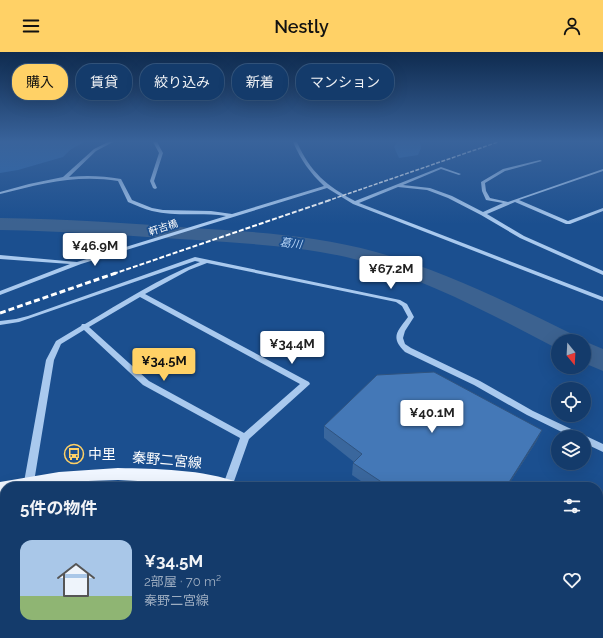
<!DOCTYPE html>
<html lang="ja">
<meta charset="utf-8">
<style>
:root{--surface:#143b6b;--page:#1d4271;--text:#f1f3f6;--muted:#9dadc1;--line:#33557e;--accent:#ffd166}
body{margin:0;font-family:Raleway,"Noto Sans JP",sans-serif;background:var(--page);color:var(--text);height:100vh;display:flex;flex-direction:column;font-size:15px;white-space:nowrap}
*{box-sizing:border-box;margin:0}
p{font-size:13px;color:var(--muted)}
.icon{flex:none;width:22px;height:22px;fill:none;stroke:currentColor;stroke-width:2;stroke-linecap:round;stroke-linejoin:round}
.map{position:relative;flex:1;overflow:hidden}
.panel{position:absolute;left:0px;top:430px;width:603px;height:156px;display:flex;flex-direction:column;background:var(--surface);border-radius:16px 16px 0 0;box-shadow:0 4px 16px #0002,0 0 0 1px var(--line)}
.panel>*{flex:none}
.banner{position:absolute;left:12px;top:12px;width:400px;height:36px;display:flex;gap:8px}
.needle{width:26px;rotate:162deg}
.tools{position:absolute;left:551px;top:282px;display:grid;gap:8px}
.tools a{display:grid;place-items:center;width:40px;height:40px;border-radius:50%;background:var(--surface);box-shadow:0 4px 16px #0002,0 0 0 1px var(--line);font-size:20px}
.price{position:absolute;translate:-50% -34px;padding:0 9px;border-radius:4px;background:#fff;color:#222;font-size:13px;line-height:26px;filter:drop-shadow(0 1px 2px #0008)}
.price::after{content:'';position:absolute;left:50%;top:24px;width:12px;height:9px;margin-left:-6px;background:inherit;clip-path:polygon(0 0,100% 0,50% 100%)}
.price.current{background:var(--accent);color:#111}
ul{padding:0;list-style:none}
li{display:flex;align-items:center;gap:12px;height:100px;padding:0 20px}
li+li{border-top:1px solid var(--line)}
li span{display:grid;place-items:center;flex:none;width:112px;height:80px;border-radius:12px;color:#555}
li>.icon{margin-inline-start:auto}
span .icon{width:48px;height:48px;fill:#fffc;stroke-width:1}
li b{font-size:17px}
h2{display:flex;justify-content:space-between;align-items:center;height:48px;padding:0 20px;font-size:17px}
.tag{padding:0 14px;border-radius:16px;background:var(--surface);box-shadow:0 4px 16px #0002,0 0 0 1px var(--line);font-size:14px;line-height:36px}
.tag.current{background:var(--accent);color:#111}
header{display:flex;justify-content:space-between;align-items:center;height:52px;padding:0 20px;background:var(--accent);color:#111;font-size:18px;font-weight:600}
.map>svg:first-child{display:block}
.green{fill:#2e69ad}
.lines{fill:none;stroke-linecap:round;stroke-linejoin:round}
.river{fill:#3c6290;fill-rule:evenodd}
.minor{fill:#a9c9ee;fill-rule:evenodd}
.major{fill:#f0f6ff;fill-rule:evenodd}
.rail-far2{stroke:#fff;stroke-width:1.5;stroke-dasharray:4 1.5;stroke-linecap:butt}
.rail-far1{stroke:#fff;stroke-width:2;stroke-dasharray:5 2;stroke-linecap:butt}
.rail{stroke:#fff;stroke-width:3;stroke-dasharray:6 3;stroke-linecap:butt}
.wall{fill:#3a679d}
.shaded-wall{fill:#305480}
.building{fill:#4478b7;stroke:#305480}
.labels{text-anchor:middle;stroke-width:3.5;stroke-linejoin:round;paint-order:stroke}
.far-street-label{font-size:10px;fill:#fff;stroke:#1b4f8f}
.far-water-label{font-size:11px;font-style:italic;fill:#b5d3f5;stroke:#1b4f8f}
.near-poi-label{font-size:14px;fill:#fff;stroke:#1b4f8f;text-anchor:start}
.near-street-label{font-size:14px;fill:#fff;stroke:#1b4f8f}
</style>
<header><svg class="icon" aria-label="menu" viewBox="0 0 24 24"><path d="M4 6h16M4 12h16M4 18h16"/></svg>Nestly<svg class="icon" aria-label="person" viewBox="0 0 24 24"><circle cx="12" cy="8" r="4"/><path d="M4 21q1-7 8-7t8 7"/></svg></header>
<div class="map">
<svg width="603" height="586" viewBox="0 0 603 586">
<rect width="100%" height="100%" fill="#1b4f8f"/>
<!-- green -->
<g class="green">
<path d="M0,90H84L70,98L63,105L18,118L0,121Z"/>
<path d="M397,90H420L421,96L418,103L399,106L394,95Z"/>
</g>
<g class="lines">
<!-- river -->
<g class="river">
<path d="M0,166C65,167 129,171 193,176C255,180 316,183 376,200C445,219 509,251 574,283L578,289H558V297L554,295C491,262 427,228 358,208C306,194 250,192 196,188C131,184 66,179 0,178Z"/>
<path d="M584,289L603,297V319L584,311Z"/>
</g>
<!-- minor -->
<g class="minor">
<path d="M108,90H113L96,99L69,125C87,123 104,124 121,127L132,148L152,156L163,158L211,159L232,162L324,134C310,121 301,108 293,90H297C310,120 327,134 355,149L441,115L461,122L459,123L441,117L403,133L430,136L452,144L483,160L503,151L486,148L482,139L481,130L503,117L540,108L542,109L505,119L485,131L486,139L490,146L508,150L603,117V119L519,148L568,169L603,156V159L570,172H566L515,150L487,162L524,184L603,219V223L520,186L481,163L448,146L427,138L398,135L359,151L603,245V249L353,152L327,136L81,212L0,243V239L70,212L0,207V203L77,210L226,164C202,160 176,165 152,159C144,157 136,153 128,150L118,129C77,122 40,132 0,142V140L29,132L63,125L94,97Z"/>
<path d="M153,90H157L163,101L154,129L157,136L155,137L153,136L150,129L159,101Z"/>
<path d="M195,205L400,248L407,252L414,265L405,279L403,286L405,292L411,296L480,329L533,359L603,392V400L584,391V385H572L527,363L474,333L405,300C390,285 397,280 408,265L402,254L396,250L207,211L189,218L145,242L309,330L310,332L249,387L232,435H224L223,433L240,386L143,333L84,278L61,292L54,308L34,430L32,433L29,434L26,433L24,430L46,308L56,289L81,274L82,272H85C122,250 160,226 200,210L195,209L19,270L0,273V269L16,267L28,264ZM140,245L300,332L244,381L149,329L89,275Z"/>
<rect x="430" y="581" width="12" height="5"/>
</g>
<!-- major -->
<g class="major">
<path d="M118,416C156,417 203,417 240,431L242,435H207L177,431L118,428L88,429L37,435H5V441L0,442V430L59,420Z"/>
<path d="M505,581H527L530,586H507Z"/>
</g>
<!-- rail-far2 -->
<path class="rail-far2" d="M327,149L498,90"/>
<!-- rail-far1 -->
<path class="rail-far1" d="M113,222L330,148"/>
<!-- rail -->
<path class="rail" d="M0,261L116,221"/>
</g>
<!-- wall -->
<path class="wall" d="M324,374L542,378L536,390L507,435H370L352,423L353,411L354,410L324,386Z"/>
<!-- shaded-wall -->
<path class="shaded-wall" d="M542,378L536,390L507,435H506Z"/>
<!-- building -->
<path class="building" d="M434,320L542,378L506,435H411L410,434V435H389L353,411L362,402L324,374L377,323Z"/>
<!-- sky -->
<linearGradient id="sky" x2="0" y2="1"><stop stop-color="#0f2b4f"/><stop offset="0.52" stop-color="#39639b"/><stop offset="1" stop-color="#39639b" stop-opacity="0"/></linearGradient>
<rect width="603" height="172" fill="url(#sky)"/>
<!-- icons -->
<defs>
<symbol id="bus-ring" viewBox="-11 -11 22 22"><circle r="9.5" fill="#1b4f8f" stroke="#ffd166" stroke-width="1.5"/><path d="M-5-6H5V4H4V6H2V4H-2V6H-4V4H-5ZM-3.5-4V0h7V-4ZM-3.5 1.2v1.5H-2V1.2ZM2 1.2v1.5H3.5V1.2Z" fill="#ffd166"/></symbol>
</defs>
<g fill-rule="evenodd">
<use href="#bus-ring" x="63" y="391" width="22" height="22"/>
</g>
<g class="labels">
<!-- far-street labels -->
<g class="far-street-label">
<text transform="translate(163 175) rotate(-18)" y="4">軒吉橋</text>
</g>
<!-- far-water labels -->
<g class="far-water-label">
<text transform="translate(291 191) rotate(7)" y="4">葛川</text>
</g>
<!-- near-poi labels -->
<g class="near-poi-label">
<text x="88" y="407">中里</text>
</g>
<!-- near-street labels -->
<g class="near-street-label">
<text transform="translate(167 408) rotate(5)" y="5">秦野二宮線</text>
</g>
</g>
</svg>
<div class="tools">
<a><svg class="needle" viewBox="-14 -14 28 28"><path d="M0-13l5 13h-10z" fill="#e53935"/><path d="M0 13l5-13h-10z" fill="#9dadc1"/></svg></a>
<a><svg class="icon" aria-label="locate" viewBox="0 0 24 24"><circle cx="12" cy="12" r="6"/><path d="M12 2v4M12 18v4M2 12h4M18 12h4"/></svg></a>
<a><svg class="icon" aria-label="layers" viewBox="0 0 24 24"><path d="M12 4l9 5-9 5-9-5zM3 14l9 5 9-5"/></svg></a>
</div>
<b class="price" style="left:95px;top:215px">¥46.9M</b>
<b class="price" style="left:391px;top:238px">¥67.2M</b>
<b class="price" style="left:292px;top:313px">¥34.4M</b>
<b class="price current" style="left:164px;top:330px">¥34.5M</b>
<b class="price" style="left:432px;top:382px">¥40.1M</b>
<div class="banner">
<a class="tag current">購入</a>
<a class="tag">賃貸</a>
<a class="tag">絞り込み</a>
<a class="tag">新着</a>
<a class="tag">マンション</a>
</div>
<section class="panel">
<h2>5件の物件<svg class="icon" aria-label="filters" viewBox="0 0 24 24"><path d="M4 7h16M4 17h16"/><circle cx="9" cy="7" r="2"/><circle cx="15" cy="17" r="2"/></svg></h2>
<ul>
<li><span style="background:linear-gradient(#a9c7e8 70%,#8fb573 0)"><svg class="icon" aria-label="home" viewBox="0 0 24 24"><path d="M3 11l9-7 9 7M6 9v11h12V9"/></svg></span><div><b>¥34.5M</b><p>2部屋 · 70 m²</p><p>秦野二宮線</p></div><svg class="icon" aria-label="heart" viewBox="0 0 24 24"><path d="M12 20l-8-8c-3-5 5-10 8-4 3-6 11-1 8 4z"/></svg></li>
</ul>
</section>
</div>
